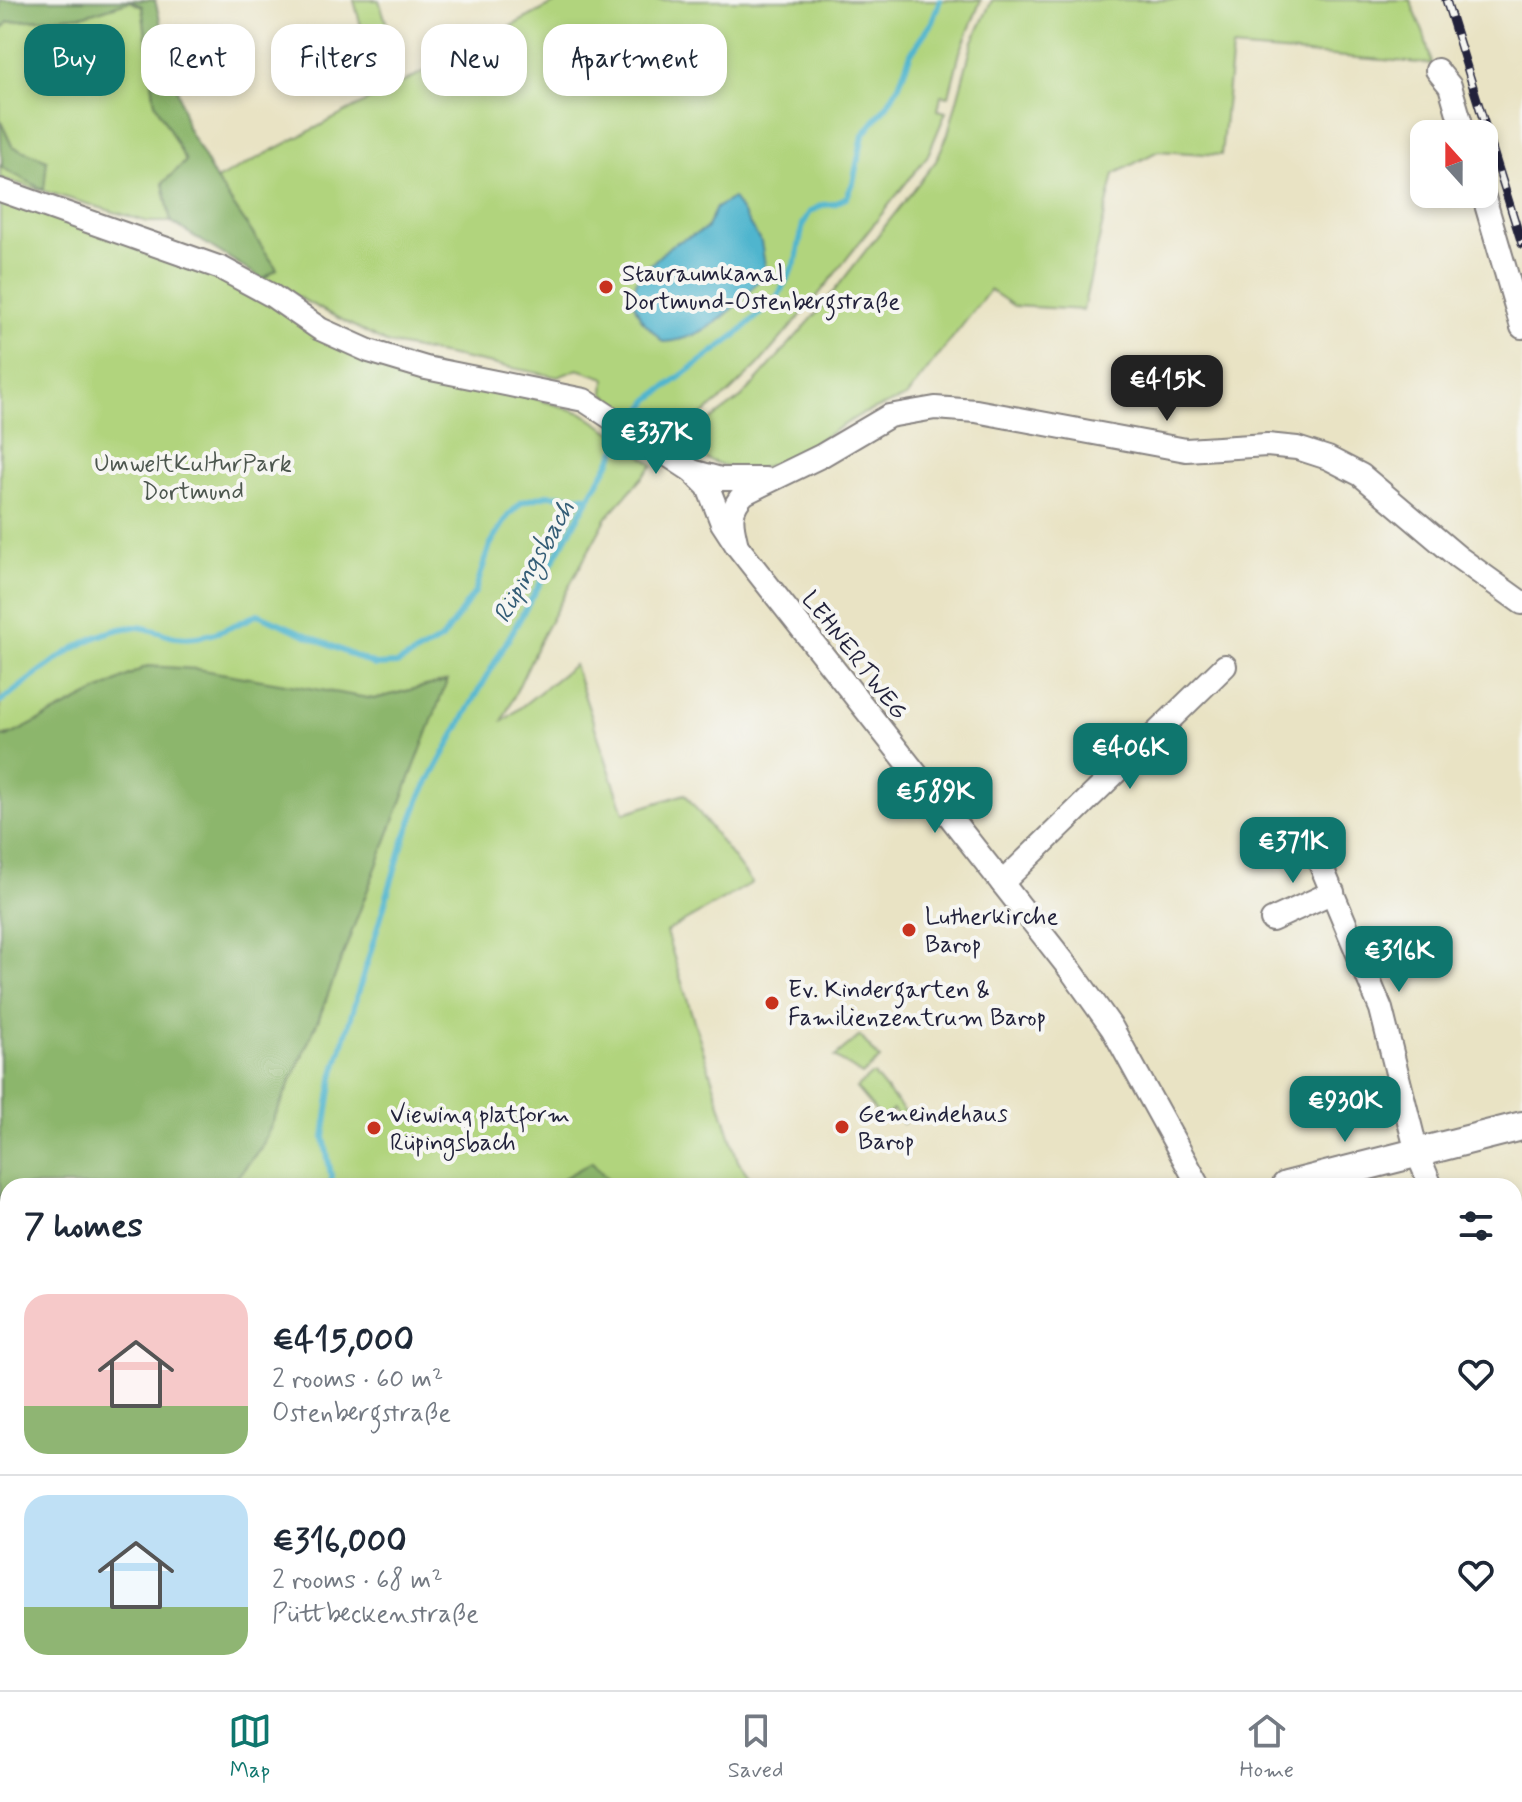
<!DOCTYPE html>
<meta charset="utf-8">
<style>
:root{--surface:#fff;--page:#f2f2f3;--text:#1f2937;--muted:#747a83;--line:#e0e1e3;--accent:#0f766e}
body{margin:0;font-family:Mynerve,sans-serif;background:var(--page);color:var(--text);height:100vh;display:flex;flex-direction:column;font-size:30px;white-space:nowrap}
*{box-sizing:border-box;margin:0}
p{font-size:26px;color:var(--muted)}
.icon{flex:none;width:44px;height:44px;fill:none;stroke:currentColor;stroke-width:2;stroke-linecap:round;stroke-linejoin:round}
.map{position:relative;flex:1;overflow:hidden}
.panel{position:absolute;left:0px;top:1178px;width:1522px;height:512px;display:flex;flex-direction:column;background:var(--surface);border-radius:24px 24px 0 0;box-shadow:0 4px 12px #0003}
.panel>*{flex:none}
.banner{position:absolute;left:24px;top:24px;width:800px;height:72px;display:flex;gap:16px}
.needle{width:52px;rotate:339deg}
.buttons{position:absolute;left:1410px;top:120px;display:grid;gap:16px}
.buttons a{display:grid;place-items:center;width:88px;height:88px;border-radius:16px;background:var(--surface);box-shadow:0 4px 12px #0003;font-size:40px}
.price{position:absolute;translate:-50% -68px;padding:0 18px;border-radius:16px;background:var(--accent);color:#fff;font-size:26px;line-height:52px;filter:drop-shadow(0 2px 4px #0008)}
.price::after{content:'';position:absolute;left:50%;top:48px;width:24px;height:18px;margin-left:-12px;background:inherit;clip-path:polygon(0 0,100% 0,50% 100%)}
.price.on{background:#222;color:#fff}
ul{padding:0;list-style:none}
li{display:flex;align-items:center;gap:24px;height:200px;padding:0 24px}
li+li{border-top:2px solid var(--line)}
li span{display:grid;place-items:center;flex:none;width:224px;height:160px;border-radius:24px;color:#555}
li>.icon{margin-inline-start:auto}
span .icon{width:96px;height:96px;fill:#fffc;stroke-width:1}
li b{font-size:34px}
h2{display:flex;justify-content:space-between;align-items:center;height:96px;padding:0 24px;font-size:34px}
.chip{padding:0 28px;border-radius:24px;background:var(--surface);box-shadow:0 4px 12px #0003;font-size:28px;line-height:72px}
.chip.on{background:var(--accent);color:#fff}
.dock{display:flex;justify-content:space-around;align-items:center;height:112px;border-top:2px solid var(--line);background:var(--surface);font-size:22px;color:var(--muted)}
.dock a{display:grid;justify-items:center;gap:4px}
.dock .on{color:var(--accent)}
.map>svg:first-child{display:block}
.green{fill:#b1d47d;stroke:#6a7b5c;stroke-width:2}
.forest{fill:#8cb66c;stroke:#576c54;stroke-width:2}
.water{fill:#50b5ce;stroke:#396c84;stroke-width:2}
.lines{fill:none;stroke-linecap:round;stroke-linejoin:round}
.stream{stroke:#50b5ce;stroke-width:6}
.minor-casing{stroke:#868280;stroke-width:26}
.major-casing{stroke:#868280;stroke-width:32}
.minor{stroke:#fff;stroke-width:22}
.major{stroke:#fff;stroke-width:28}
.rail-casing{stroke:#22223b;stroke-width:9}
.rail{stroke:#f6f6f2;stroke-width:6;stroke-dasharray:18;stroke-linecap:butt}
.poi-dot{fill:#c8321e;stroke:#f6f6f2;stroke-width:3}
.labels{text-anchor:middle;stroke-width:8;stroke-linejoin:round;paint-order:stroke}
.poi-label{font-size:24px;fill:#22223b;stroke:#f6f6f2;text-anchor:start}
.park-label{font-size:24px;fill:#4d574f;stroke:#f6f6f2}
.street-label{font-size:24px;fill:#22223b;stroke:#f6f6f2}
.water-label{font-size:26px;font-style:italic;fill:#345d76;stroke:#f6f6f2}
</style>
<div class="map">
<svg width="1522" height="1690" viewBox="0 0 1522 1690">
<rect width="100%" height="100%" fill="#f6f6f2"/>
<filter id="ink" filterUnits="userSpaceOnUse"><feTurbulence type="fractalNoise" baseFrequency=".0125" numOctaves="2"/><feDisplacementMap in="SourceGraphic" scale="16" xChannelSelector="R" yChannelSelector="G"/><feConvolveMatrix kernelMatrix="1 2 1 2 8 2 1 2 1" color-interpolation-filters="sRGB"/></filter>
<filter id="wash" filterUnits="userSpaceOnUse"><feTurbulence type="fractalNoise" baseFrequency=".006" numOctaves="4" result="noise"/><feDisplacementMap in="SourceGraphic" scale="32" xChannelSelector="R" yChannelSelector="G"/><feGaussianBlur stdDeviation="1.8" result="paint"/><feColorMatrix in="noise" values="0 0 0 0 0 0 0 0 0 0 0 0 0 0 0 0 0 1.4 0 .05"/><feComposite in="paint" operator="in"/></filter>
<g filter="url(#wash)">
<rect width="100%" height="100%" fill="#e9e3c4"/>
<!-- green -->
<g class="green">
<path d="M354,0H379L401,68L374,76Z"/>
<path d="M561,0H981L960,52L949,96L941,95L938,110L946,112L928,155L815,299L758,365L729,393L701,416L667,435L604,394L605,378L578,369L558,377L386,343L263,279L277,269L216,180Z"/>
<path d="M992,0H1410L1424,34L1432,64L1232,48L1221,155L1158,151L1114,174L1083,310L1014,306L990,290L906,397L860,415L786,460L757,469L736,470L698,456L679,443L742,397L816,314L936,161L948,134L973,41Z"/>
<path d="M130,1L142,7L155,103L186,161L163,183L171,222H148L0,178V165L44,189L12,146L0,120V32L7,22L85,15Z"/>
<path d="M0,195L219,272L319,331L582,413L620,438L653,465L607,517L542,636L502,722L574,665L624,813L685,794L752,883L666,932L738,1161L756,1186H613L592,1162L550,1186H231L262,1146L319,1018L446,681L374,699L340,695L0,736Z"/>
<path d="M860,1036L880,1059L862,1075L835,1057Z"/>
<path d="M871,1075H874L909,1117L903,1124L893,1110L882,1119L856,1088Z"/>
<path d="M0,1442H8V1682H89L77,1690H0Z"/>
<path d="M105,1682H329L317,1690H110Z"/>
<path d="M446,1682H548L553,1690H451Z"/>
<path d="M603,1682H731L743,1690H593Z"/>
</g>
<!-- forest -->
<g class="forest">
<path d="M0,0H155L187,127L216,180L277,269L263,279L171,222L163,183L186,161L155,103L142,6L130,1L85,15L8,22L0,32Z"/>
<path d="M0,120L12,146L47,160L44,190L2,168Z"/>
<path d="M147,666L197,669L374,699L447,681L319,1018L262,1146L230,1186H8V1441H0V736L7,737Z"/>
<path d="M592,1162L613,1186H550Z"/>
</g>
<!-- water -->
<path class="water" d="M733,198L761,242L766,271C741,304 707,340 663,342L641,319L634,304L633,294L638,276L671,245L706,229L716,208Z"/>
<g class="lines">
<!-- stream -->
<g class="stream">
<path d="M632,425L650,399L735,336L777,298L796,261L803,224L810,212L822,205L834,204L847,197L853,183L863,135L888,104L899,85L911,53L932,22L940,0"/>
<path d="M0,702C39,674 84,631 134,627C148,626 163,635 176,637C207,641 231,627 258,614L375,665L397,664L442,639L475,592L490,545L508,516L522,502L547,495L589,497"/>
<path d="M333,1186L324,1137L333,1077L402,846L420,798L470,706L625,435"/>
<path d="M466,1682L471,1690"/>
</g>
</g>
</g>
<g filter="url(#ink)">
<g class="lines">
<defs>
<g id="minor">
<path d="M1437,70L1450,86L1464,134"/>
<path d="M0,190L221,268L271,295L320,329L369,351L426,368L584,400L692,471L721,479H765"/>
<path d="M1483,194L1522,327"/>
<path d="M692,471L708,487L722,523L737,546L1072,972L1112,1028L1199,1186"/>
<path d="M737,546C732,525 727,510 745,493L821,456L889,416L935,408L976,411L1186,450L1267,445L1297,448L1328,458L1361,475L1458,557L1522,603"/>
<path d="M1317,856L1381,1009L1417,1153L1431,1186"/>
<path d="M1002,883L1225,666"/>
<path d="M1272,920L1333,892"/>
<path d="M1514,1354L1522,1370"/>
<path d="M1290,1682L1293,1690"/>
</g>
<g id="major">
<path d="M1286,1186L1522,1126"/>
<path d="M339,1690L351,1682"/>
</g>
</defs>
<!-- minor casing -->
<use href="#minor" class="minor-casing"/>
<!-- major casing -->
<use href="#major" class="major-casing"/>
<!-- minor -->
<use href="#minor" class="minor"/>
<!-- major -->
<use href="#major" class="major"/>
<defs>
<path id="rail" d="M1446,0L1522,244"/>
</defs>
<!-- rail casing -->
<use href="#rail" class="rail-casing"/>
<!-- rail -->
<use href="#rail" class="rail"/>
</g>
</g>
<!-- markers -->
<g class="poi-dot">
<circle cx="606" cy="287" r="8"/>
<circle cx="909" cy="930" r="8"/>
<circle cx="772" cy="1003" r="8"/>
<circle cx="842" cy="1127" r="8"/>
<circle cx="374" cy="1128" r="8"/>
</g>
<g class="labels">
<!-- poi labels -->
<g class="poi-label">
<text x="622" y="281">Stauraumkanal<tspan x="622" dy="28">Dortmund-Ostenbergstraße</tspan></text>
<text x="925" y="924">Lutherkirche<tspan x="925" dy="28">Barop</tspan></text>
<text x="788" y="997">Ev. Kindergarten &amp;<tspan x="788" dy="28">Familienzentrum Barop</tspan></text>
<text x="858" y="1121">Gemeindehaus<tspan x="858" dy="28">Barop</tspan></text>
<text x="390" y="1122">Viewing platform<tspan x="390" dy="28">Rüpingsbach</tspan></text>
</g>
<!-- park labels -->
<g class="park-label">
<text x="193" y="471">UmweltKulturPark<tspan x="193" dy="28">Dortmund</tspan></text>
</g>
<!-- street labels -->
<g class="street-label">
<text transform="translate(855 655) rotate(52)" y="8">LEHNERTWEG</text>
</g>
<!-- water labels -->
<g class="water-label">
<text transform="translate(533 561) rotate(-60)" y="9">Rüpingsbach</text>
</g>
</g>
</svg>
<div class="buttons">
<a><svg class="needle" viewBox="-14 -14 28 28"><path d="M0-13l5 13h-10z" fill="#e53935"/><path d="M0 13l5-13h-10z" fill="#747a83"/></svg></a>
</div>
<b class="price on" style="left:1167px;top:423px">€415K</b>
<b class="price" style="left:656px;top:476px">€337K</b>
<b class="price" style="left:1130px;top:791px">€406K</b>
<b class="price" style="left:935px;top:835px">€589K</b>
<b class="price" style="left:1293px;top:885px">€371K</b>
<b class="price" style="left:1399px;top:994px">€316K</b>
<b class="price" style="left:1345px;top:1144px">€930K</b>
<div class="banner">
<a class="chip on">Buy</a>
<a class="chip">Rent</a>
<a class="chip">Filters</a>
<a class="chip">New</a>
<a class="chip">Apartment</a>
</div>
<section class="panel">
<h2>7 homes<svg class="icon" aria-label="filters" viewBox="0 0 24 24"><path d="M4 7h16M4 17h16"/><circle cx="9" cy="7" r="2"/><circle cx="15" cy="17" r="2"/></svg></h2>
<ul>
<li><span style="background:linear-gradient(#f6c9c9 70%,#8fb573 0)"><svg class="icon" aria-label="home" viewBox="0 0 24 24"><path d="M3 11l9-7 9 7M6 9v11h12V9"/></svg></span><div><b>€415,000</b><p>2 rooms · 60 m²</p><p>Ostenbergstraße</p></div><svg class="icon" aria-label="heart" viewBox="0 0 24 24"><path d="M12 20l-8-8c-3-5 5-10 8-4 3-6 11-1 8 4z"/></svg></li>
<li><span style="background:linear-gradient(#bfe0f5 70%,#8fb573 0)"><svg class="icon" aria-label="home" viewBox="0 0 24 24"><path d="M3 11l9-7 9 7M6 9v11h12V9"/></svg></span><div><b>€316,000</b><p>2 rooms · 68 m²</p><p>Püttbeckenstraße</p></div><svg class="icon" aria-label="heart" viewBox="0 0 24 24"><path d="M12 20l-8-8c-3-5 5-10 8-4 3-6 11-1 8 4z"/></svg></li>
</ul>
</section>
</div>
<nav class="dock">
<a class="on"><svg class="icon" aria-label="map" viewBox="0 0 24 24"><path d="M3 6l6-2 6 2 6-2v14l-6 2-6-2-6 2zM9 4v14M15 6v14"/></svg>Map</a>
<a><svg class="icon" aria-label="saved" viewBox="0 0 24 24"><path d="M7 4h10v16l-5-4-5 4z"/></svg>Saved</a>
<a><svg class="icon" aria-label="home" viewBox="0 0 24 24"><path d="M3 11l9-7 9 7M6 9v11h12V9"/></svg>Home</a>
</nav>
